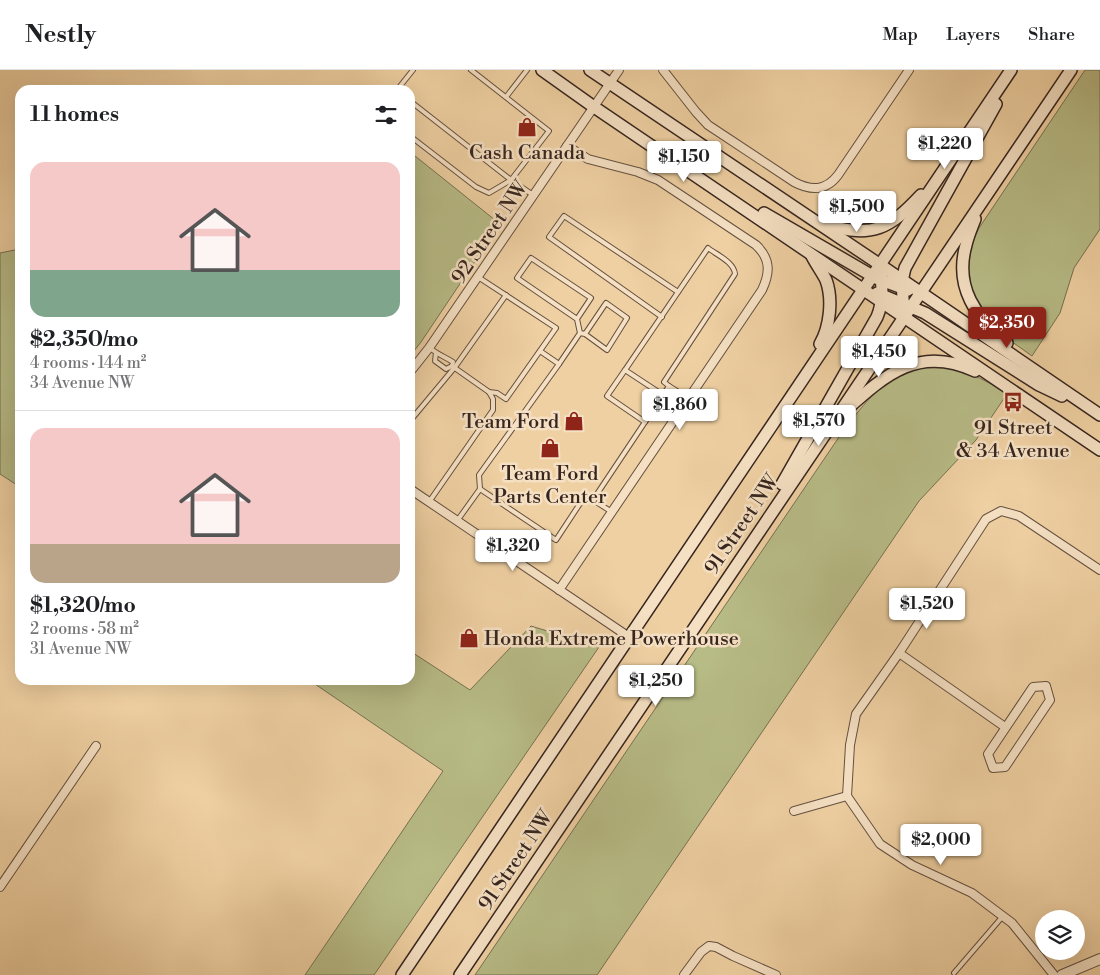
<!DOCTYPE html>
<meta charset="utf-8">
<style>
:root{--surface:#fff;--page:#f6f6f6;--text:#202124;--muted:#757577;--line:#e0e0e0;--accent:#8f2418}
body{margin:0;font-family:"Libre Bodoni",serif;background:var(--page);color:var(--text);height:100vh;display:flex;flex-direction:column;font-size:19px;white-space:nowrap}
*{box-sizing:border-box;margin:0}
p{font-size:16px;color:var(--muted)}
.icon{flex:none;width:28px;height:28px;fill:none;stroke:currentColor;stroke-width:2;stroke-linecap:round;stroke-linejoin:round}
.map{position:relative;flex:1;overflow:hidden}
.drawer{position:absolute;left:15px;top:15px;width:400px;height:600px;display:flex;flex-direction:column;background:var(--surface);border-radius:15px;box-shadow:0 5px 20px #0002}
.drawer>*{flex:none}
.tools{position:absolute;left:1035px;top:840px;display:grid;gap:10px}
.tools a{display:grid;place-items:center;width:50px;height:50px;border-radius:50%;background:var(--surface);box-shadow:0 5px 20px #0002;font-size:25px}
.price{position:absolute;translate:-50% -42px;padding:0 11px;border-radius:5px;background:#fff;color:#222;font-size:16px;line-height:32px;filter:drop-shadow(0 1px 2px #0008)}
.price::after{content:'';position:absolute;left:50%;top:30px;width:15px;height:11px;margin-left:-8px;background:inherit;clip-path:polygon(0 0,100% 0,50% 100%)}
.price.selected{background:var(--accent);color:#fff}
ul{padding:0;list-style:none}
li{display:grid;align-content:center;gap:10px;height:265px;padding:0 15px}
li+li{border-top:1px solid var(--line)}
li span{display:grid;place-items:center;height:155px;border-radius:15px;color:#555}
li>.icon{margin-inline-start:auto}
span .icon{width:90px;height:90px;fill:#fffc;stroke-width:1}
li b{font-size:21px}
h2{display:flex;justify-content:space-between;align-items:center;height:60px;padding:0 15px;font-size:21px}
header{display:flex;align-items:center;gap:30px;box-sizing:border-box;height:70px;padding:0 25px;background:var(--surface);border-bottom:1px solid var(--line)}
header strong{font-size:24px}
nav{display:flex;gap:28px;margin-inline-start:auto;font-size:18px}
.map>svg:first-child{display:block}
.green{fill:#b7bb86;stroke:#767052}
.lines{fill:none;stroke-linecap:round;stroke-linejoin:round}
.service-casing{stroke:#645040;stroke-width:6}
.minor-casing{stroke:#645040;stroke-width:10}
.tertiary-casing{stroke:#645040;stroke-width:12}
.secondary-casing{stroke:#36251f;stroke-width:14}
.service{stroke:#f5e0c3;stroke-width:4}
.minor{stroke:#f5e0c3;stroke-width:8}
.tertiary{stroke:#f5e0c3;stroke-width:10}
.secondary{stroke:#f5e0c3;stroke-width:11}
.labels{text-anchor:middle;stroke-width:5;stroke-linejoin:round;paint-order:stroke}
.poi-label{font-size:20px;fill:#36251f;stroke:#f5e0c3}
.street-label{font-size:20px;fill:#36251f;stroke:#f5e0c3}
</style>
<header>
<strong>Nestly</strong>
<nav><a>Map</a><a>Layers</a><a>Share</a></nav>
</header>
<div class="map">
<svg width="1100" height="905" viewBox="0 0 1100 905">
<rect width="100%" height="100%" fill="#efd0a2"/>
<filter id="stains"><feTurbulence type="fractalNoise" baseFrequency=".004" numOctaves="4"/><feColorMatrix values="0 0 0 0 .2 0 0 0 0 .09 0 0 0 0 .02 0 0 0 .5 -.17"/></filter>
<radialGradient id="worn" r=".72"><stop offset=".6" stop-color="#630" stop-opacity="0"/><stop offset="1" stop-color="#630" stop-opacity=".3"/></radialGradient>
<!-- green -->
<g class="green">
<path d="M1085,0H1100V159L1074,198L1060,243L1032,286L1001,264L973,228L967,198L970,176L979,158Z"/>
<path d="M410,82L500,154L421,272L410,286Z"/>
<path d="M20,179V417L0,404V183Z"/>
<path d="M933,296C962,298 983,308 1007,324L976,370L919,431L597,905H475L839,367C867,329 884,305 933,296Z"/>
<path d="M531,556L599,577L374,905H305L443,701L309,610H410V581L470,620Z"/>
</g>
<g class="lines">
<defs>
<g id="service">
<path d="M397,20L413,0"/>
<path d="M506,27L527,0"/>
<path d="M410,31L511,110L533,125"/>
<path d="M410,66L476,117L489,123L511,110L549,61L471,0"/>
<path d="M478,207L556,258L506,329L497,323L489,322"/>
<path d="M662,247L549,167L564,146L678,222"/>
<path d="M580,263L585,264L607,280L627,248L606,233L585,264"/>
<path d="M436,283L435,291L446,299L452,296"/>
<path d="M559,294L580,263L577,249L517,208L531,188L591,228L577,249"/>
<path d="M625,300L708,178C717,185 734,192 735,204L664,312L669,316"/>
<path d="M410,351L455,297L506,225"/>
<path d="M645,352L607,326L625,300L663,325"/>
<path d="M480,419L479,405L559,294L540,281"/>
<path d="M593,430L669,316L688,328"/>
<path d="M429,432L493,340V329L489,322L452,296L453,292C445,287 437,284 430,278"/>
<path d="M457,451L480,419L556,470L581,432L593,430L612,442"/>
<path d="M954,903L1003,846"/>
</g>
<g id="minor">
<path d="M663,0L696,42L708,55L794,112C811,121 826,121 838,105L909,0"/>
<path d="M410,302L429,278L619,0"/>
<path d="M410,419L629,567"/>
<path d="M559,520L762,220C770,203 771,189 756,175L658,110L638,102L588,89L567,76"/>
<path d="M899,583L1005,657"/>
<path d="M1046,616L1050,630L1005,697L993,698L988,684L1033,617Z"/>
<path d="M794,741L847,726"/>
<path d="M0,817L96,676"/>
<path d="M684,905L701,882L709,876L716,877L733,886L776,905"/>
<path d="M1054,905L1012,853L972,823L912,795L880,774L847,726L850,675L856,644L899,583L986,449L1001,441L1019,446L1100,500"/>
</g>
<path id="tertiary" d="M1062,905L1100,889"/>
<g id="secondary">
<path d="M542,0L594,37L1100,380"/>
<path d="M590,0L870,188L1100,345"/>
<path d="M764,143L876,208L908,220"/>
<path d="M975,149C972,157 968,166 966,175C954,217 976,248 1007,273"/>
<path d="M827,155C873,168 889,159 921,125"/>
<path d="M812,186C816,194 822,202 826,210C833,229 830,257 820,274"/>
<path d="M877,223L925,243L1039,315L1062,326"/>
<path d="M904,246L902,211L905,198L996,34"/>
<path d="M846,340C886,304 919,275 975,301"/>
<path d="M782,414L877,247C884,231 882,212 880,195"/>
<path d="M402,905L1011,0"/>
<path d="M460,905L1071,0"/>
</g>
</defs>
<!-- service casing -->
<use href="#service" class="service-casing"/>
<!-- minor casing -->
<use href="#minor" class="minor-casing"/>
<!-- tertiary casing -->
<use href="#tertiary" class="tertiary-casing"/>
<!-- secondary casing -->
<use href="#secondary" class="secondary-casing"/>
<!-- service -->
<use href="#service" class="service"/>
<!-- minor -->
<use href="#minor" class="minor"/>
<!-- tertiary -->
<use href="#tertiary" class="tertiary"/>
<!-- secondary -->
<use href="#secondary" class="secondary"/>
</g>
<!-- icons -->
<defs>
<symbol id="shop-bare" viewBox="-9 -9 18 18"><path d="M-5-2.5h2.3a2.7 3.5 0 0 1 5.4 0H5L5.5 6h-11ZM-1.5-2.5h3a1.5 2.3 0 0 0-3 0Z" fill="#8f2418" stroke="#f5e0c3" stroke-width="2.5" paint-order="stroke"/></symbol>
<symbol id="bus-bare" viewBox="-9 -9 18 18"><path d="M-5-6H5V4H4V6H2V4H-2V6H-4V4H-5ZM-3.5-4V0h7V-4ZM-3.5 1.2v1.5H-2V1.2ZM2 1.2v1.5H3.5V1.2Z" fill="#8f2418" stroke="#f5e0c3" stroke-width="2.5" paint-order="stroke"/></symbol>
</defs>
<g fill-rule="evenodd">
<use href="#shop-bare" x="513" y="43" width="28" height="28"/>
<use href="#bus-bare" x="999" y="318" width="28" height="28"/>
<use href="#shop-bare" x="560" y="337" width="28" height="28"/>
<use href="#shop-bare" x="536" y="364" width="28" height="28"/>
<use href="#shop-bare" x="455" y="554" width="28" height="28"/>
</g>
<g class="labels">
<!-- poi labels -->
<g class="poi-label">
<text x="527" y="89">Cash Canada</text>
<text x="559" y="358" text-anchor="end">Team Ford</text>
<text x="1013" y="364">91 Street<tspan x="1013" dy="23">&amp; 34 Avenue</tspan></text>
<text x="550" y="410">Team Ford<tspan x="550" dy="23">Parts Center</tspan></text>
<text x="484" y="575" text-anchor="start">Honda Extreme Powerhouse</text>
</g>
<!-- street labels -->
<g class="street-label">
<text transform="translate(489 162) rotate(-56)" y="7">92 Street NW</text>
<text transform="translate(741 454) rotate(-56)" y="7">91 Street NW</text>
<text transform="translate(515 790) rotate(-56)" y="7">91 Street NW</text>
</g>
</g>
<rect width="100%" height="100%" filter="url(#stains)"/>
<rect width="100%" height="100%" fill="url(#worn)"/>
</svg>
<div class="tools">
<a><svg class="icon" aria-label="layers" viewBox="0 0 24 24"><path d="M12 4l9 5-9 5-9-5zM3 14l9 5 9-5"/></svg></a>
</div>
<b class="price" style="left:945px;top:100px">$1,220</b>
<b class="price" style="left:684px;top:113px">$1,150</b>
<b class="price" style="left:857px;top:163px">$1,500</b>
<b class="price selected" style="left:1007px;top:279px">$2,350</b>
<b class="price" style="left:879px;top:308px">$1,450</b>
<b class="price" style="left:680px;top:361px">$1,860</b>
<b class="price" style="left:819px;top:377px">$1,570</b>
<b class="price" style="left:513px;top:502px">$1,320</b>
<b class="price" style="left:927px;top:560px">$1,520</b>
<b class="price" style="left:656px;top:637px">$1,250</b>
<b class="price" style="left:941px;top:796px">$2,000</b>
<section class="drawer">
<h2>11 homes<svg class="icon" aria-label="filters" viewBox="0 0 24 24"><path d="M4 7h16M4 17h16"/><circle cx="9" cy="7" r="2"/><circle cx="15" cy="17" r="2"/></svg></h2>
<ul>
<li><span style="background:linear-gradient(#f6c9c9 70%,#7fa58c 0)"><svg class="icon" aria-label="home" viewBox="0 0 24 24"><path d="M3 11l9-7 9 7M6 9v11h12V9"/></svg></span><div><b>$2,350/mo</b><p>4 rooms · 144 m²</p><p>34 Avenue NW</p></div></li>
<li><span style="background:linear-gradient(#f6c9c9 75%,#b9a48a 0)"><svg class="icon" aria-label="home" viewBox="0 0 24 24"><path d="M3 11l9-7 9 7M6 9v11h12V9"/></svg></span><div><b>$1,320/mo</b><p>2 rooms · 58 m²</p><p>31 Avenue NW</p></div></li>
</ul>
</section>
</div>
